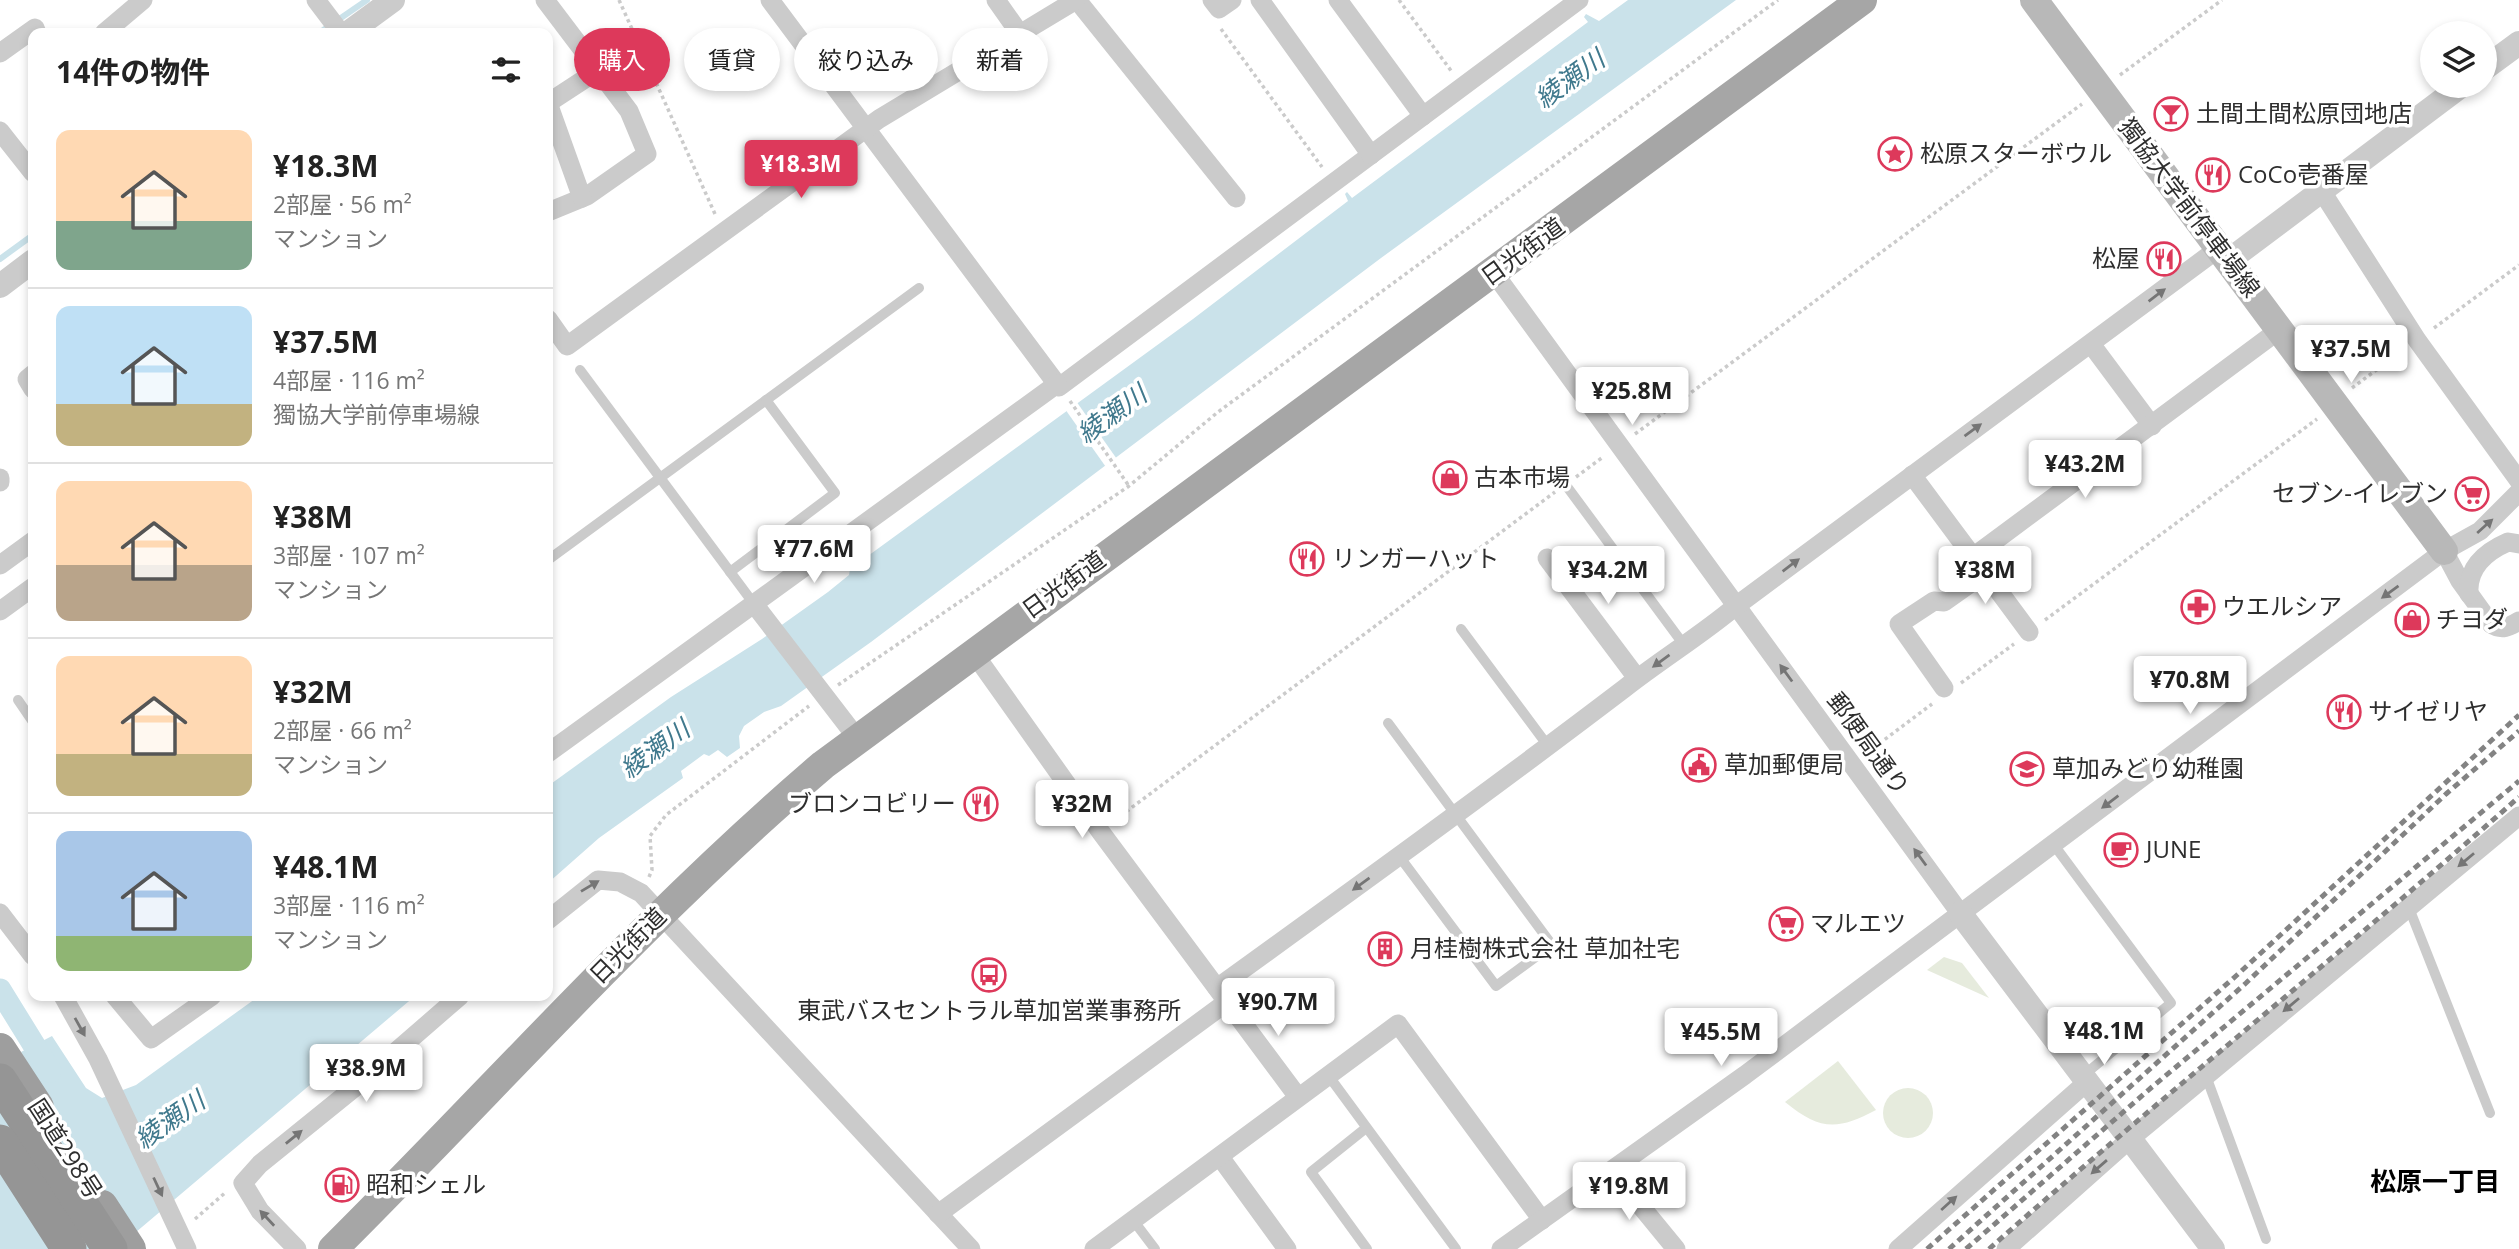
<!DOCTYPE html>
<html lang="ja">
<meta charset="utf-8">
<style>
:root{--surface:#fff;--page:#f2f2f2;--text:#222;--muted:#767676;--line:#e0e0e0;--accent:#dd395b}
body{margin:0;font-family:"Open Sans","Noto Sans JP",sans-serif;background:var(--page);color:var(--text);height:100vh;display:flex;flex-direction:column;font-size:26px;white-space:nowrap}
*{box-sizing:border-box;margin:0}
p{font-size:23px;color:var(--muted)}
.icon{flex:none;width:38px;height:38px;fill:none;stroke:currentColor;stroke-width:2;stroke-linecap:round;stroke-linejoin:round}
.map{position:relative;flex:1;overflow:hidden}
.panel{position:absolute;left:28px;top:28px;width:525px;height:973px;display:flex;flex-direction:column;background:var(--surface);border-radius:14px;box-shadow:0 4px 10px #0003}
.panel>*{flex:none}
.hud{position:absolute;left:574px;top:28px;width:665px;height:63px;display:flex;gap:14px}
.controls{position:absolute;left:2420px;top:21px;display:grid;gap:14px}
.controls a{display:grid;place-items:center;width:77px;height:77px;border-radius:50%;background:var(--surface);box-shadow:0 4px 10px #0003;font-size:35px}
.price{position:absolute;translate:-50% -60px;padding:0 16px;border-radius:7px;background:#fff;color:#222;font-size:23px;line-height:46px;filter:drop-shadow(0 2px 4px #0008)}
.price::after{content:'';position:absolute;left:50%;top:42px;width:21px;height:16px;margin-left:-10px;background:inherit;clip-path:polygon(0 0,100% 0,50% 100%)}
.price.selected{background:var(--accent);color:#fff}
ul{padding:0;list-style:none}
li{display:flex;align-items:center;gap:21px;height:175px;padding:0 28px}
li+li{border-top:2px solid var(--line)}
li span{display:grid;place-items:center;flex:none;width:196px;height:140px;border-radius:14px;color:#555}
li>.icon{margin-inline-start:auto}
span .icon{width:84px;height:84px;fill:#fffc;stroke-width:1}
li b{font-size:30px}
h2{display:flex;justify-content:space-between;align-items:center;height:84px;padding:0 28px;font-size:30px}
.pill{padding:0 24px;border-radius:32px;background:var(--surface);box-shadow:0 4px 10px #0003;font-size:24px;line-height:63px}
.pill.selected{background:var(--accent);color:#fff}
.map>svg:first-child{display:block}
.green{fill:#e6ebdd}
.water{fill:#cae2ea}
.pier{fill:#fff}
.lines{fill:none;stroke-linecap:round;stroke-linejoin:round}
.stream{stroke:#cae2ea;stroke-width:6}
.canal{stroke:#cae2ea;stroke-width:23}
.path{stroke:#cbcbcb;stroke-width:3.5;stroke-dasharray:3.5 3.5;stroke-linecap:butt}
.service{stroke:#cbcbcb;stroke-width:10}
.minor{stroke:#cbcbcb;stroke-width:19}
.tertiary{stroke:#cbcbcb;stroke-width:24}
.secondary{stroke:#b8b8b8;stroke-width:28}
.primary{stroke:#a6a6a6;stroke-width:30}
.trunk{stroke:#9e9e9e;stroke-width:32}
.motorway{stroke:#959595;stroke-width:35}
.rail{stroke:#838383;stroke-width:5;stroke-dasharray:7 5;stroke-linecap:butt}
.oneway{fill:#757575}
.labels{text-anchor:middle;stroke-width:7;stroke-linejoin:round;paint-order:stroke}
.poi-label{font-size:24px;fill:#2e2e2e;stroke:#fff;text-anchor:start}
.street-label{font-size:24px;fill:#2e2e2e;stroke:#fff}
.water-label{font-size:26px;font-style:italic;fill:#40798d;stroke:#fff}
.neighbourhood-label{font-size:26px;font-weight:bold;fill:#000;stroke:#fff}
</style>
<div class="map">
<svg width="2519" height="1249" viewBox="0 0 2519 1249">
<rect width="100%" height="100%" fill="#fff"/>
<!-- green -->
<g class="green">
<path d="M1944,957L1962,963L1989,998L1927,970Z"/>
<path d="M1838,1061L1876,1110C1837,1131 1819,1130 1785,1102Z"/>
<circle cx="1908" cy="1113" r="25"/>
</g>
<!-- water -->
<g class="water">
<path d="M1628,0H1736L1381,258L871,642L781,706L764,712L744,726L739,736L740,748L727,757L718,750L709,756L704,754L681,771L683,778L599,838L548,883V786L671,697L762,639L828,592L849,575L850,569L1193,319L1348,201L1345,194L1347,192L1352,198L1588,22L1584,17L1586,14L1599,21Z"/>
<path d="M259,996H415L116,1249H0V1106L31,1071L21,1052L52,1036L86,1088L102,1098L136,1085Z"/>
</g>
<!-- pier -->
<path class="pier" d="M1076,401L1119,462L1108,470L1065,409Z"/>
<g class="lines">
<!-- stream -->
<g class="stream">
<path d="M319,33L367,0"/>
<path d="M0,259L33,235"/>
</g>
<!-- canal -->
<path class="canal" d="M0,990L50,1071"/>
<!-- path -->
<g class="path">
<path d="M619,0L715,214"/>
<path d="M1399,0L1452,72"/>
<path d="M1221,29L1322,167"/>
<path d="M2120,75L2222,0"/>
<path d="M2434,328L2519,265"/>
<path d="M2352,388L2402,351"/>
<path d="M1070,401L1129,486"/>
<path d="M1635,434L2082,104"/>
<path d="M1576,477L1603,457"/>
<path d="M2045,620L2317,419"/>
<path d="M1961,683L2014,644"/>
<path d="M838,685L1129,486L1218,412L1778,0"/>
<path d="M1868,752L1932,704"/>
<path d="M1115,820L1555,492"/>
<path d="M649,877L652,870L650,836L666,815L809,706"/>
<path d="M195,1219L226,1192"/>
</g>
<!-- service -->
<g class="service">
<path d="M580,370L754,604"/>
<path d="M1568,488L1684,645"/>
<path d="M548,560L919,288"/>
<path d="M730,572L835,493L766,400"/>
<path d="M1461,629L1548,746"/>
<path d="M18,700L33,722"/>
<path d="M1388,723L1552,945L1496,986L1399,856"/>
<path d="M2054,845L2171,1003L2090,1070"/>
<path d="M2409,908L2490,1113"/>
<path d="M1328,1075L1456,1249"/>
<path d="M2206,1076L2266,1239"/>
<path d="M1366,1128L1311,1172L1367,1249"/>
<path d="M1133,1220L1155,1249"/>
</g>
<!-- minor -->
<g class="minor">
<path d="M316,0L341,33"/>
<path d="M545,0L629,111L647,154L587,196L548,212"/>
<path d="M770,0L1059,387L1579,0"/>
<path d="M996,0L1020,34"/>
<path d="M1077,0L1236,198"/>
<path d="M1212,0L1219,9L1232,0"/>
<path d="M1260,0L1371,155"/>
<path d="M1338,0L1423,116"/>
<path d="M104,33L143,0"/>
<path d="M0,53L35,28L37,33"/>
<path d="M548,103L582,198"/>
<path d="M548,103L597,71"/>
<path d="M0,131L33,173"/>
<path d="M2321,190L2417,340L2519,481"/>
<path d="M1494,273L1960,913"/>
<path d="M548,319L567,346L879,119L1076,0"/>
<path d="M2091,344L2152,426"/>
<path d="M33,374L27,379L33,389"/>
<path d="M1912,475L1973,557L2279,330"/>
<path d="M0,478V482"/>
<path d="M2444,551L2460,581L2491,624C2502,631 2509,627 2519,621"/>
<path d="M1547,558L1637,678"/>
<path d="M1978,563L2029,632"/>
<path d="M0,565L33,541"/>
<path d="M2469,594C2467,568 2485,552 2508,542L2519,544"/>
<path d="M754,604L857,738"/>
<path d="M0,611L33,587"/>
<path d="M973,652L1100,831L1298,1097"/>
<path d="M1944,688L1899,624L1934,601L1944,602L1985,573"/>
<path d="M548,753L1057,384"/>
<path d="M0,913L33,956"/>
<path d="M548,920L598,880L620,882L641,893L971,1249"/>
<path d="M1217,988C1354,889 1491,790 1625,688C1662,659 1700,636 1736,606L2219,248"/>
<path d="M63,996L98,1059L187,1249"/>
<path d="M115,996L151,1039L212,996"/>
<path d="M1220,1157L1287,1249"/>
<path d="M1612,1171L1676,1249"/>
<path d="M938,1214L1227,1002"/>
<path d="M297,1249L260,1211L243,1183L260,1164L354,1088L460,996"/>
<path d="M1094,1249L1398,1024L1542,1220"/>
<path d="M1501,1249L1745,1075L2444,551L2480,531L2519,492"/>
<path d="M1898,1249L2087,1082"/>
<path d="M2006,1249L2130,1139L2519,816"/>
</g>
<!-- tertiary -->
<g class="tertiary">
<path d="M348,33L393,0"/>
<path d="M2485,68L2519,43"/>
<path d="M2228,261L2461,86"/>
<path d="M0,286L33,261"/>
<path d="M1960,913L2213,1249"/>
</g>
<!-- secondary -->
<path class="secondary" d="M2034,0L2444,551"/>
<!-- primary -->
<path class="primary" d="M333,1249C496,1087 648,914 823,765L1862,0"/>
<!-- trunk -->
<g class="trunk">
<path d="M0,1049L38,1107"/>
<path d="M102,1206L130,1249"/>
</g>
<!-- motorway -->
<g class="motorway">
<path d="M0,1081L110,1249"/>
<path d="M0,1142L69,1249"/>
</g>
<!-- rail -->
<g class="rail">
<path d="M1927,1249L2237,975L2519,715"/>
<path d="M1949,1249L2246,983L2446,794L2519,731"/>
<path d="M1966,1249L2152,1087L2519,781"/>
<path d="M1989,1249C2163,1095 2345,951 2519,797"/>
</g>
</g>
<!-- one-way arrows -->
<defs><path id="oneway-solid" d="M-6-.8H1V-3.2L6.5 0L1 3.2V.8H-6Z" transform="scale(1.75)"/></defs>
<g class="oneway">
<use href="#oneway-solid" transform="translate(2157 295) rotate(-37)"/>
<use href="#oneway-solid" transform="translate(1973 430) rotate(-36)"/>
<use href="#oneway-solid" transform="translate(2485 526) rotate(-42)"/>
<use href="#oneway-solid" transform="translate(1791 565) rotate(-37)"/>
<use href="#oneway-solid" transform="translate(2390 592) rotate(144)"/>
<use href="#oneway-solid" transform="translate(1661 661) rotate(144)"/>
<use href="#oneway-solid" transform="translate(1786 673) rotate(-126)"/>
<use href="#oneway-solid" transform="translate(2110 802) rotate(143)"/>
<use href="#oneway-solid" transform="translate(1920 857) rotate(-126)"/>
<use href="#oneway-solid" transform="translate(2466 860) rotate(140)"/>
<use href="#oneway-solid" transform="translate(1361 884) rotate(144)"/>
<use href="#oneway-solid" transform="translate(590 886) rotate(-31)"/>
<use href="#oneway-solid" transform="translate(2291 1005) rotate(140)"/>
<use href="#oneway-solid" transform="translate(80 1027) rotate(61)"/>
<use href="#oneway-solid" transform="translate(294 1137) rotate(-39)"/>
<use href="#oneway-solid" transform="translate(2099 1167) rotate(139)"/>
<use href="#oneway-solid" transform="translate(158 1187) rotate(65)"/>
<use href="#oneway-solid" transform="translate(1949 1203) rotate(-42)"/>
<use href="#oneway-solid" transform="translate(267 1218) rotate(-133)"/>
</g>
<!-- icons -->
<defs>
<symbol id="bar-ring" viewBox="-11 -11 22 22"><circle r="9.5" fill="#fff" stroke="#dd395b" stroke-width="1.5"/><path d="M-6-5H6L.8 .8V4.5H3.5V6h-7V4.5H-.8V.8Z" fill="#dd395b"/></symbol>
<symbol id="sight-ring" viewBox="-11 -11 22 22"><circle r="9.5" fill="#fff" stroke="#dd395b" stroke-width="1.5"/><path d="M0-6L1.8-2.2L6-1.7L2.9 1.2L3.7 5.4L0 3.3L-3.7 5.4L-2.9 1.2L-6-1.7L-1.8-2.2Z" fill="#dd395b"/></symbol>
<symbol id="restaurant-ring" viewBox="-11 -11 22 22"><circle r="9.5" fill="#fff" stroke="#dd395b" stroke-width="1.5"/><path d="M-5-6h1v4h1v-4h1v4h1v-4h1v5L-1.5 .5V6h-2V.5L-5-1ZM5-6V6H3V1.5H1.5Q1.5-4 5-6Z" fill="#dd395b"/></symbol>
<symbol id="shop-ring" viewBox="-11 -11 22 22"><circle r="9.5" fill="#fff" stroke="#dd395b" stroke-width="1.5"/><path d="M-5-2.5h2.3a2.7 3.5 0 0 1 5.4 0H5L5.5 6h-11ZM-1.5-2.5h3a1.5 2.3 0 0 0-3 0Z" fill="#dd395b"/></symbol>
<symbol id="supermarket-ring" viewBox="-11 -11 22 22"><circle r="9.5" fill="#fff" stroke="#dd395b" stroke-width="1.5"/><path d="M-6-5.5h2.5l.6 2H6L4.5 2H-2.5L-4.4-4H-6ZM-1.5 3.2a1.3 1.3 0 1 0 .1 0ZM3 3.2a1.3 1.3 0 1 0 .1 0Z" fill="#dd395b"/></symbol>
<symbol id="pharmacy-ring" viewBox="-11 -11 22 22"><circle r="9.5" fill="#fff" stroke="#dd395b" stroke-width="1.5"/><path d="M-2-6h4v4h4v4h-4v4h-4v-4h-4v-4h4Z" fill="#dd395b"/></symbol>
<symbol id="civic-ring" viewBox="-11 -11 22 22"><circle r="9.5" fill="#fff" stroke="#dd395b" stroke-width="1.5"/><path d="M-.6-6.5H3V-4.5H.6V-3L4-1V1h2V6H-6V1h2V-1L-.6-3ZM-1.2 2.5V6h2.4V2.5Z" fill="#dd395b"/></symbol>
<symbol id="school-ring" viewBox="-11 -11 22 22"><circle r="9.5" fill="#fff" stroke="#dd395b" stroke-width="1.5"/><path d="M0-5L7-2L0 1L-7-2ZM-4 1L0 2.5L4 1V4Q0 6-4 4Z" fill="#dd395b"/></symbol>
<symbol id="cafe-ring" viewBox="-11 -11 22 22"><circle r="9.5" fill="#fff" stroke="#dd395b" stroke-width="1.5"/><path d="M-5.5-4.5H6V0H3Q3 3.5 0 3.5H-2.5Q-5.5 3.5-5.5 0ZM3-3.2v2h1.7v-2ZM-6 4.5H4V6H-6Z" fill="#dd395b"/></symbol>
<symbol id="building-ring" viewBox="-11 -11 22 22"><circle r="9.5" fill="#fff" stroke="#dd395b" stroke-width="1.5"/><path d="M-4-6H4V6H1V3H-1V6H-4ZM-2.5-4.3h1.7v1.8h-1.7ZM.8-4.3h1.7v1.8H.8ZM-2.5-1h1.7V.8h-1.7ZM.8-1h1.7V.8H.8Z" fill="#dd395b"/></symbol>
<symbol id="bus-ring" viewBox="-11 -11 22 22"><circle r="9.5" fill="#fff" stroke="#dd395b" stroke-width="1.5"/><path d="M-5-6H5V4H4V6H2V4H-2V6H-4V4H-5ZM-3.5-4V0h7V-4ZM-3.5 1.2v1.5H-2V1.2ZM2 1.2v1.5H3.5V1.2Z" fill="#dd395b"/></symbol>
<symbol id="fuel-ring" viewBox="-11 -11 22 22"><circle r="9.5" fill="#fff" stroke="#dd395b" stroke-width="1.5"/><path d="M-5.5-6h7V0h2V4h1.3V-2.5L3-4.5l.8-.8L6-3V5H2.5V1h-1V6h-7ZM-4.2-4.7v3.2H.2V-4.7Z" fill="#dd395b"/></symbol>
</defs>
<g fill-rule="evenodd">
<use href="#bar-ring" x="2152" y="95" width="38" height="38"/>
<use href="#sight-ring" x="1876" y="135" width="38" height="38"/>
<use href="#restaurant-ring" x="2194" y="156" width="38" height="38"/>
<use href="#restaurant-ring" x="2145" y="240" width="38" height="38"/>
<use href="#shop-ring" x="1431" y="459" width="38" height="38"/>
<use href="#supermarket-ring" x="2453" y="475" width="38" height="38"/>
<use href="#restaurant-ring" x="1288" y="540" width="38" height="38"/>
<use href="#pharmacy-ring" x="2179" y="588" width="38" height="38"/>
<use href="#shop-ring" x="2393" y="601" width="38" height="38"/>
<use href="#restaurant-ring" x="2325" y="693" width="38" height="38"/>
<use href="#civic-ring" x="1680" y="746" width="38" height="38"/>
<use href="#school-ring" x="2008" y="750" width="38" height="38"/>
<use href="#restaurant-ring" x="962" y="785" width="38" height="38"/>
<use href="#cafe-ring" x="2102" y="831" width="38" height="38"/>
<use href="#supermarket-ring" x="1767" y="905" width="38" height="38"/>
<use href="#building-ring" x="1366" y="930" width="38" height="38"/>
<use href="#bus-ring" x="970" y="956" width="38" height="38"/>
<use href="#fuel-ring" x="323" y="1166" width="38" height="38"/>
</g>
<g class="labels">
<!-- poi labels -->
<g class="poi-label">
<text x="2196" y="122">土間土間松原団地店</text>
<text x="1920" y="162">松原スターボウル</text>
<text x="2238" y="183">CoCo壱番屋</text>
<text x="2140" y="267" text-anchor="end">松屋</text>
<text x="1474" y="486">古本市場</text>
<text x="2448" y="502" text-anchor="end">セブン-イレブン</text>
<text x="1332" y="567">リンガーハット</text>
<text x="2222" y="615">ウエルシア</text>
<text x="2436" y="628">チヨダ</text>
<text x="2368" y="720">サイゼリヤ</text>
<text x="1724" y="773">草加郵便局</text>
<text x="2052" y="777">草加みどり幼稚園</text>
<text x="956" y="812" text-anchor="end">ブロンコビリー</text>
<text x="2146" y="858">JUNE</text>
<text x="1810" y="932">マルエツ</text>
<text x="1410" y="957">月桂樹株式会社 草加社宅</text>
<text x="989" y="1019" text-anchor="middle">東武バスセントラル草加営業事務所</text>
<text x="366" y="1193">昭和シェル</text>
</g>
<!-- street labels -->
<g class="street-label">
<text transform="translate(2189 208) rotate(53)" y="8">獨協大学前停車場線</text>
<text transform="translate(1523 252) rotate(-36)" y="8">日光街道</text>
<text transform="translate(1064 585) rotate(-36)" y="8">日光街道</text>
<text transform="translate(1868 744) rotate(54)" y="8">郵便局通り</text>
<text transform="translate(628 946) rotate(-45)" y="8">日光街道</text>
<text transform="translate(65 1149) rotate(57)" y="8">国道298号</text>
</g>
<!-- water labels -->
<g class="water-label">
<text transform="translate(1570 79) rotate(-36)" y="9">綾瀬川</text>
<text transform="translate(1112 414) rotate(-36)" y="9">綾瀬川</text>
<text transform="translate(655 749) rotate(-36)" y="9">綾瀬川</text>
<text transform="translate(170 1120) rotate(-35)" y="9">綾瀬川</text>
</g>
<!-- neighbourhood labels -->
<g class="neighbourhood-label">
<text x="2435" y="1191">松原一丁目</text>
</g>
</g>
</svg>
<div class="controls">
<a><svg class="icon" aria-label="layers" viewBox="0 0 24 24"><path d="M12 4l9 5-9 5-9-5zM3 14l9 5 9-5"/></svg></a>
</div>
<b class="price selected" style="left:801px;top:200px">¥18.3M</b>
<b class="price" style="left:2351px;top:385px">¥37.5M</b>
<b class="price" style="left:1632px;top:427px">¥25.8M</b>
<b class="price" style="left:2085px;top:500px">¥43.2M</b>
<b class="price" style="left:814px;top:585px">¥77.6M</b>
<b class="price" style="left:1608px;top:606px">¥34.2M</b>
<b class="price" style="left:1985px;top:606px">¥38M</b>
<b class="price" style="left:2190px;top:716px">¥70.8M</b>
<b class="price" style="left:1082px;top:840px">¥32M</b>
<b class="price" style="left:1278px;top:1038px">¥90.7M</b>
<b class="price" style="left:2104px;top:1067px">¥48.1M</b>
<b class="price" style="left:1721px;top:1068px">¥45.5M</b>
<b class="price" style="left:366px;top:1104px">¥38.9M</b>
<b class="price" style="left:1629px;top:1222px">¥19.8M</b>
<div class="hud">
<a class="pill selected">購入</a>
<a class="pill">賃貸</a>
<a class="pill">絞り込み</a>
<a class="pill">新着</a>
</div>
<section class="panel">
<h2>14件の物件<svg class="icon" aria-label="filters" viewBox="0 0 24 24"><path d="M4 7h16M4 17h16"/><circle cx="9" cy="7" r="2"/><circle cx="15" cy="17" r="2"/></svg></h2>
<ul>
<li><span style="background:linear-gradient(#ffd9b3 65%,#7fa58c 0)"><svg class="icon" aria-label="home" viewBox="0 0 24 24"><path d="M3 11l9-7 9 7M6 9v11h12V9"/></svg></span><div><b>¥18.3M</b><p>2部屋 · 56 m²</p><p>マンション</p></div></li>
<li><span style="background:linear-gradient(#bfe0f5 70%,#c2b280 0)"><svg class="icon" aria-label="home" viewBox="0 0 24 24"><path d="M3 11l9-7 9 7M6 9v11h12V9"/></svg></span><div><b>¥37.5M</b><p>4部屋 · 116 m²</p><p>獨協大学前停車場線</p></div></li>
<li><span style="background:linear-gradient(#ffd9b3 60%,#b9a48a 0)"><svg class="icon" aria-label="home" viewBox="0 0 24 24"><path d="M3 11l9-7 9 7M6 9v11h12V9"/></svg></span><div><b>¥38M</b><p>3部屋 · 107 m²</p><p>マンション</p></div></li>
<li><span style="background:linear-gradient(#ffd9b3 70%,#c2b280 0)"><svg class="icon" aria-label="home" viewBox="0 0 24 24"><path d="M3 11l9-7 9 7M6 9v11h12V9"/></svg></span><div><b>¥32M</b><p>2部屋 · 66 m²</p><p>マンション</p></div></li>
<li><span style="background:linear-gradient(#a9c7e8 75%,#8fb573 0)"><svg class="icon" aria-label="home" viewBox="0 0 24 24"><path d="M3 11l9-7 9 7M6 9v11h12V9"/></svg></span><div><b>¥48.1M</b><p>3部屋 · 116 m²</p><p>マンション</p></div></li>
</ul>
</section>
</div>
